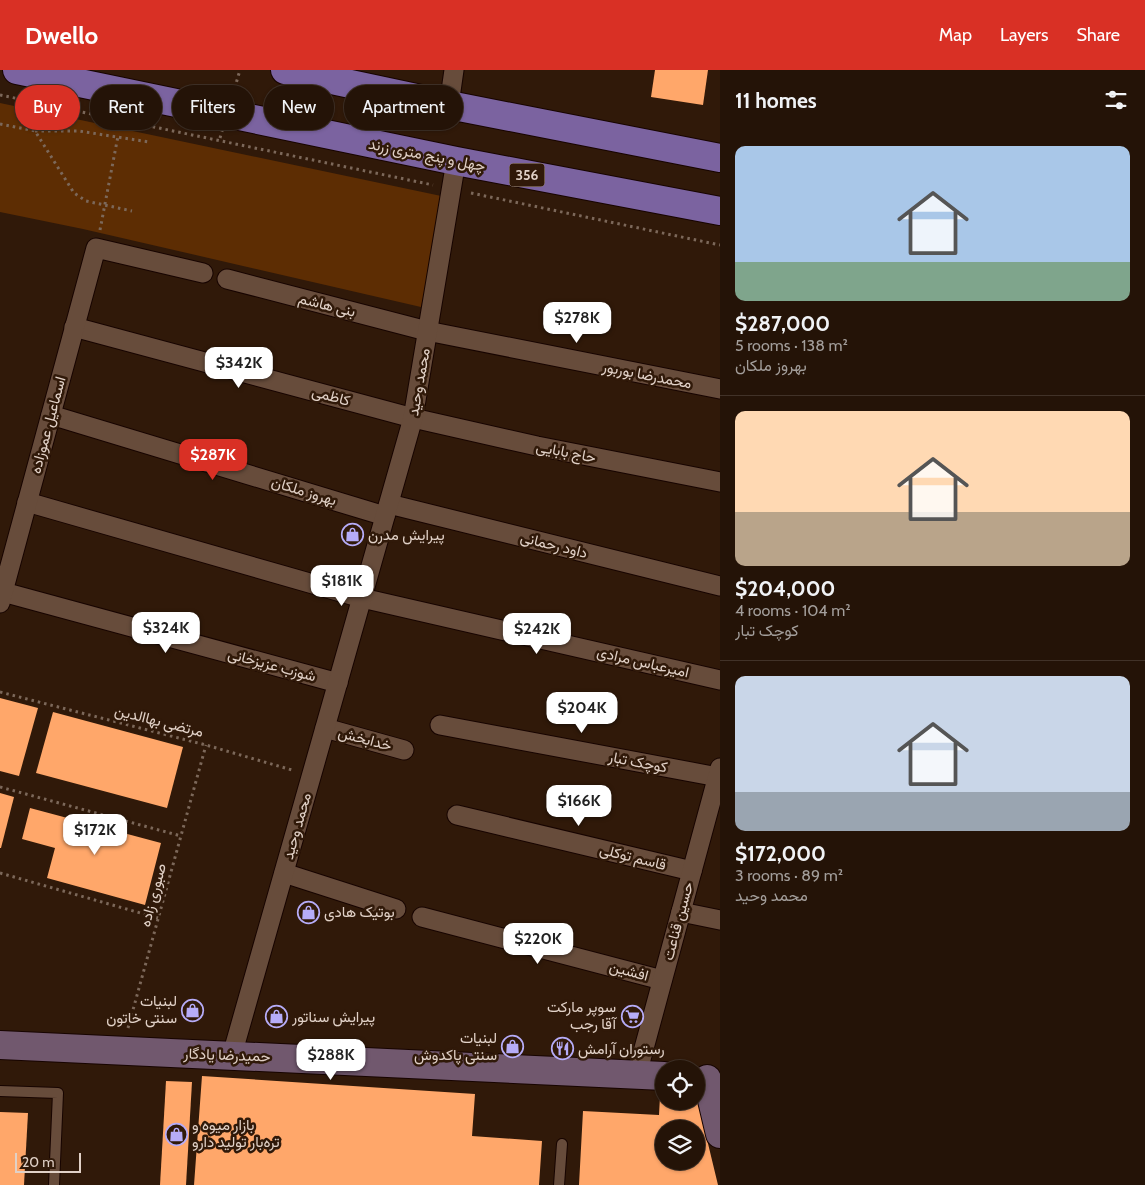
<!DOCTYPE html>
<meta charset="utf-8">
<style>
:root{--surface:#241307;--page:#2c1c11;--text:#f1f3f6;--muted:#a39e9b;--line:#413228;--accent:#d93025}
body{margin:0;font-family:Cabin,Vazirmatn,sans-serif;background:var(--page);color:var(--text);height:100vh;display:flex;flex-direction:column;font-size:19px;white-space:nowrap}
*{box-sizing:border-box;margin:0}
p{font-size:16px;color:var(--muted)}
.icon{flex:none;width:28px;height:28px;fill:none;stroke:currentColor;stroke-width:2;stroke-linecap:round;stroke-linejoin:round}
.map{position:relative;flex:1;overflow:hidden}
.panel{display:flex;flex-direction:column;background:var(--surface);width:425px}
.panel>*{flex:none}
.guide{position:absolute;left:15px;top:15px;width:475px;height:45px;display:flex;gap:10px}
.fabs{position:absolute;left:655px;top:990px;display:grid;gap:10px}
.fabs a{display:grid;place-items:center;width:50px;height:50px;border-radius:50%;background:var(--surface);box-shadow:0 1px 4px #0004,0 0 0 1px var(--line);font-size:25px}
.scale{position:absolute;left:15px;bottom:12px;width:66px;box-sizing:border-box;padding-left:5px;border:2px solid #e1d1c7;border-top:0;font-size:14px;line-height:18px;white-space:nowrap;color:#e1d1c7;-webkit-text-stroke:4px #301909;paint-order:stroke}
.price{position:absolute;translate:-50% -42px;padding:0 11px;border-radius:10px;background:#fff;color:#222;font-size:16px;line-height:32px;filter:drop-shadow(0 1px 2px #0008)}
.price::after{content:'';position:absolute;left:50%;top:30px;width:15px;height:11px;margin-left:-8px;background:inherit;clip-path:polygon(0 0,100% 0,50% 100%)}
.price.selected{background:var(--accent);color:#fff}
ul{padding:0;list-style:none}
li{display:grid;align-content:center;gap:10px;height:265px;padding:0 15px}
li+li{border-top:1px solid var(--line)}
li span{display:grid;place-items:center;height:155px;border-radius:10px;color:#555}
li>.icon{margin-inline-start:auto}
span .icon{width:90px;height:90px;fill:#fffc;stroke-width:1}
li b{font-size:21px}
h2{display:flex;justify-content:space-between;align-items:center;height:60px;padding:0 15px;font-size:21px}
.chip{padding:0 18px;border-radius:22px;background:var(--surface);box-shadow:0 1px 4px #0004,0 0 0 1px var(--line);font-size:18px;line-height:45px}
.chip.selected{background:var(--accent);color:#fff}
header{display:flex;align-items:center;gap:30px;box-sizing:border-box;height:70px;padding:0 25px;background:var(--accent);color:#fff}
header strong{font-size:24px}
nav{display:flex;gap:28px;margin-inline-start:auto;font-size:18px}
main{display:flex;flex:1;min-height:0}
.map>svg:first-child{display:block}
.green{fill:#5d2d03}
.building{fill:#ffa76a;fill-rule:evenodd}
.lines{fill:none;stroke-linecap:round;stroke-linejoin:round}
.lane-casing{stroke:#170400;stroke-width:12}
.street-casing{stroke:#170400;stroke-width:21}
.secondary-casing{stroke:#170400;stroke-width:30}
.primary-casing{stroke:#170400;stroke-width:30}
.path{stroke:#7c685a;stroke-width:3;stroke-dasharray:2.5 4;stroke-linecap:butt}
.lane{stroke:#674c3b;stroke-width:10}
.street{stroke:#674c3b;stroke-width:19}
.secondary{stroke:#71586e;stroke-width:28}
.primary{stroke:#7b63a0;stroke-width:28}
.path-bridge{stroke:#7c685a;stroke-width:3;stroke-dasharray:2.5 4;stroke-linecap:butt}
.labels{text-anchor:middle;stroke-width:5;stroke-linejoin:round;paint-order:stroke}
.shield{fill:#301909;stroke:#ac9a8e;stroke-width:1}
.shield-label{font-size:14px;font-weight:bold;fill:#e1d1c7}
.street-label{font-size:15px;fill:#e1d1c7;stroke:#301909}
.poi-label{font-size:15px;fill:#e1d1c7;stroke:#301909;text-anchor:start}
</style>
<header>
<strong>Dwello</strong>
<nav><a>Map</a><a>Layers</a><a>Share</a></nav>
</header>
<main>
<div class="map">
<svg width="720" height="1115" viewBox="0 0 720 1115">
<rect width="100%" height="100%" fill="#301909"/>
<!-- green -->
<path class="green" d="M0,33L446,127L421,237L83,159L0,142Z"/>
<!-- building -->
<g class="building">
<path d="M655,0H708L703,35L651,27Z"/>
<path d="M0,628L38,638L19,706L0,701Z"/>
<path d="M53,642L183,677L167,738L36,703Z"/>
<path d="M0,723L14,727L1,778H0Z"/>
<path d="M30,738L161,773L145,835L47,808L55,778L22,769Z"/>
<path d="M202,1006L475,1024L472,1066L542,1071L539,1115H194Z"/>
<path d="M166,1011L192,1012L186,1115H160Z"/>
<path d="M660,1026H664V1031H696L697,1028L718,1115H579L583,1041L659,1045ZM664,1059H696V1091H664Z"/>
<path d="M0,1042L28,1043L24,1115H0Z"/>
</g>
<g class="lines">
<defs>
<g id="lane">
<path d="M0,1021L58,1023L54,1115"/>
<path d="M559,1115L562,1074"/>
</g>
<g id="street">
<path d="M449,35L454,0"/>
<path d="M227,209L427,261L720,319"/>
<path d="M74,257L413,348L537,376L720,412"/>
<path d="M51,345L385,446"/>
<path d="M27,432L362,528L720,610"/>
<path d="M389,434L720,516"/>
<path d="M3,522L338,613"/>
<path d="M0,533L96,178L203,203"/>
<path d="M440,655L718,707"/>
<path d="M325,658L404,680"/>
<path d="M457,745L692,801"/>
<path d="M284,803L396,839"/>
<path d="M681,842L720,850"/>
<path d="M422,847L662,910"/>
<path d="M232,985L413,348L456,91"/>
<path d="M637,1004L720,698"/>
</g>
<g id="secondary">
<path d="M0,975L664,1006"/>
<path d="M707,1009L720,1064"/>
</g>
<g id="primary">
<path d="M17,0L456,91L720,141"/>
<path d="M285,0L449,35L720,88"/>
</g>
</defs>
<!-- lane casing -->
<use href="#lane" class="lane-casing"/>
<!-- street casing -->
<use href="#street" class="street-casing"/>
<!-- secondary casing -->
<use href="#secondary" class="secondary-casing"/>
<!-- primary casing -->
<use href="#primary" class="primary-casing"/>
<!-- path -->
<g class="path">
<path d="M0,25L433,115"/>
<path d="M0,54L35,61L74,123L86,131L132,141"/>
<path d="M35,61H79L149,72"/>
<path d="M471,123L720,175"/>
<path d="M100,160L118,66"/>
<path d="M0,622L206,675L292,700"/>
<path d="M0,717L181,766"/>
<path d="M0,803L158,848"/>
<path d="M128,958L206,675"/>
</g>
<!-- lane -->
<use href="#lane" class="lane"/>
<!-- street -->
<use href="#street" class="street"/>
<!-- secondary -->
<use href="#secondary" class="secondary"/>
<!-- primary -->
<use href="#primary" class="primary"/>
<!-- path-bridge -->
<path class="path-bridge" d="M220,68L240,0"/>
</g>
<!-- icons -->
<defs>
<symbol id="shop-ring" viewBox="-11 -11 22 22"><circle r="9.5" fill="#301909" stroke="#b6acf8" stroke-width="1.5"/><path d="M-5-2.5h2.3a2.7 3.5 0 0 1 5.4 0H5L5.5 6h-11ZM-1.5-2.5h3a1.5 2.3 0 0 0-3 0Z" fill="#b6acf8"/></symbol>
<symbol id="supermarket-ring" viewBox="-11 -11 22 22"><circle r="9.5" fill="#301909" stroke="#b6acf8" stroke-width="1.5"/><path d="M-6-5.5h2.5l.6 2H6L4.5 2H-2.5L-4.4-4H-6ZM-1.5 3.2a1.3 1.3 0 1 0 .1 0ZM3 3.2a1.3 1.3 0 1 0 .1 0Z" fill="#b6acf8"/></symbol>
<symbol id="restaurant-ring" viewBox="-11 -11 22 22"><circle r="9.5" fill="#301909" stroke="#b6acf8" stroke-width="1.5"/><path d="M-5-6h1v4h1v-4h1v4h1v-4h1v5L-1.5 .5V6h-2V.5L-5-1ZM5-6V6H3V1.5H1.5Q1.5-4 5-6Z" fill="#b6acf8"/></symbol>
</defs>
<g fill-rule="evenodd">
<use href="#shop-ring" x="340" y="452" width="25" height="25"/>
<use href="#shop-ring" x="296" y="830" width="25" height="25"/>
<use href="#shop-ring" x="180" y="928" width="25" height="25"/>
<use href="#supermarket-ring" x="620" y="934" width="25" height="25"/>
<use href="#shop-ring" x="264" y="934" width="25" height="25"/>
<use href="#shop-ring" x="500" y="964" width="25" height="25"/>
<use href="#restaurant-ring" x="550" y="966" width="25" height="25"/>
<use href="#shop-ring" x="164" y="1052" width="25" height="25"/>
</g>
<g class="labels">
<!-- shield labels -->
<rect class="shield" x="509.5" y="93.5" width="35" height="23" rx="4"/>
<g class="shield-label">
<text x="527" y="110">356</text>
</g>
<!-- street labels -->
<g class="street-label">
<text transform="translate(427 85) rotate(11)" y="5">چهل و پنج متری زرند</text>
<text transform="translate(327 235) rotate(14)" y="5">بنی هاشم</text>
<text transform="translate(647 305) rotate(11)" y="5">محمدرضا بوربور</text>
<text transform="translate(419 312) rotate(-80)" y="5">محمد وحید</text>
<text transform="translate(331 326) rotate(15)" y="5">کاظمی</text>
<text transform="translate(48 355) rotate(-75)" y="5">اسماعیل عموزاده</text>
<text transform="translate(566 382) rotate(11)" y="5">حاج بابایی</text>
<text transform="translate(304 421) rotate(17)" y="5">بهروز ملکان</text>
<text transform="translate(554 475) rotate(14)" y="5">داود رحمانی</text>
<text transform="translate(643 592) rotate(13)" y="5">امیرعباس مرادی</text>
<text transform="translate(272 595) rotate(15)" y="5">شوزب عزیزخانی</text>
<text transform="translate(159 651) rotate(14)" y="5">مرتضی بهاالدین</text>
<text transform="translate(365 669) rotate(15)" y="5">خدابخش</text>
<text transform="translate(638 692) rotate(11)" y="5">کوچک تبار</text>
<text transform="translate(297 756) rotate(-74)" y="5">محمد وحید</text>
<text transform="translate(633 787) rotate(14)" y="5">قاسم توکلی</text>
<text transform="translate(153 825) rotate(-75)" y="5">صبوری زاده</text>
<text transform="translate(678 851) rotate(-75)" y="5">حسین قناعت</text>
<text transform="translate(629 901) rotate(15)" y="5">افشین</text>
<text transform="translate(227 985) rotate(2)" y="5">حمیدرضا یادگار</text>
</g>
<!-- poi labels -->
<g class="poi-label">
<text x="368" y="470">پیرایش مدرن</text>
<text x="324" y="847">بوتیک هادی</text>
<text x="177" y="936" text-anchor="end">لبنیات<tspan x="177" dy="17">سنتی خاتون</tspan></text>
<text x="616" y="942" text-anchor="end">سوپر مارکت<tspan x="616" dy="17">آقا رجب</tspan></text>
<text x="292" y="952">پیرایش سناتور</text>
<text x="497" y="973" text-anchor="end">لبنیات<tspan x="497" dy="17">سنتی پاکدوش</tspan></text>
<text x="578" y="984">رستوران آرامش</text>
<text x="192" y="1060">بازار میوه و<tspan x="192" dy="17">تره‌بار تولید دارو</tspan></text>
</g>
</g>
</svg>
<div class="fabs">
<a><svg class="icon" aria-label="locate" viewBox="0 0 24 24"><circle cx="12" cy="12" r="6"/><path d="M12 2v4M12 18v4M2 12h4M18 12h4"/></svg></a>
<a><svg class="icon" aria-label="layers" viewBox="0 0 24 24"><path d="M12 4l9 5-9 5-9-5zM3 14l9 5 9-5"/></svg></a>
</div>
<div class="scale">20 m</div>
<b class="price" style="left:577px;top:274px">$278K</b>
<b class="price" style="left:239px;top:319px">$342K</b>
<b class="price selected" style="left:213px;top:411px">$287K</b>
<b class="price" style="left:342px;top:537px">$181K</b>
<b class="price" style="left:166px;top:584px">$324K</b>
<b class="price" style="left:537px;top:585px">$242K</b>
<b class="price" style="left:582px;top:664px">$204K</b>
<b class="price" style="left:579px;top:757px">$166K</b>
<b class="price" style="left:95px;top:786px">$172K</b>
<b class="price" style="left:538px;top:895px">$220K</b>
<b class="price" style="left:331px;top:1011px">$288K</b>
<div class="guide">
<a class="chip selected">Buy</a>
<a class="chip">Rent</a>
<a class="chip">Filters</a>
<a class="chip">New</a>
<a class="chip">Apartment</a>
</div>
</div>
<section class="panel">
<h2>11 homes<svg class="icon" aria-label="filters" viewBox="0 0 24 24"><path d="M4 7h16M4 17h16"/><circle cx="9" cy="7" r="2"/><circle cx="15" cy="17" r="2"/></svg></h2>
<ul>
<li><span style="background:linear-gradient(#a9c7e8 75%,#7fa58c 0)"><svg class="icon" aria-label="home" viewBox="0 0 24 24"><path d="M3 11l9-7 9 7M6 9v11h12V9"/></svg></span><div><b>$287,000</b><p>5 rooms · 138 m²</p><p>بهروز ملکان</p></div></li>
<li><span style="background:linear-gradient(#ffd9b3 65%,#b9a48a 0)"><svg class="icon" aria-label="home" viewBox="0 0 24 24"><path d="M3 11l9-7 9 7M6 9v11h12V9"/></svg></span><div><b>$204,000</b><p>4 rooms · 104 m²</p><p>کوچک تبار</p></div></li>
<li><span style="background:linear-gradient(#c9d6e8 75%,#9aa5b1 0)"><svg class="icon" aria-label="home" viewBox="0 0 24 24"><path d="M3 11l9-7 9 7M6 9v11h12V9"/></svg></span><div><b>$172,000</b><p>3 rooms · 89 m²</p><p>محمد وحید</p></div></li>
</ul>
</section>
</main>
